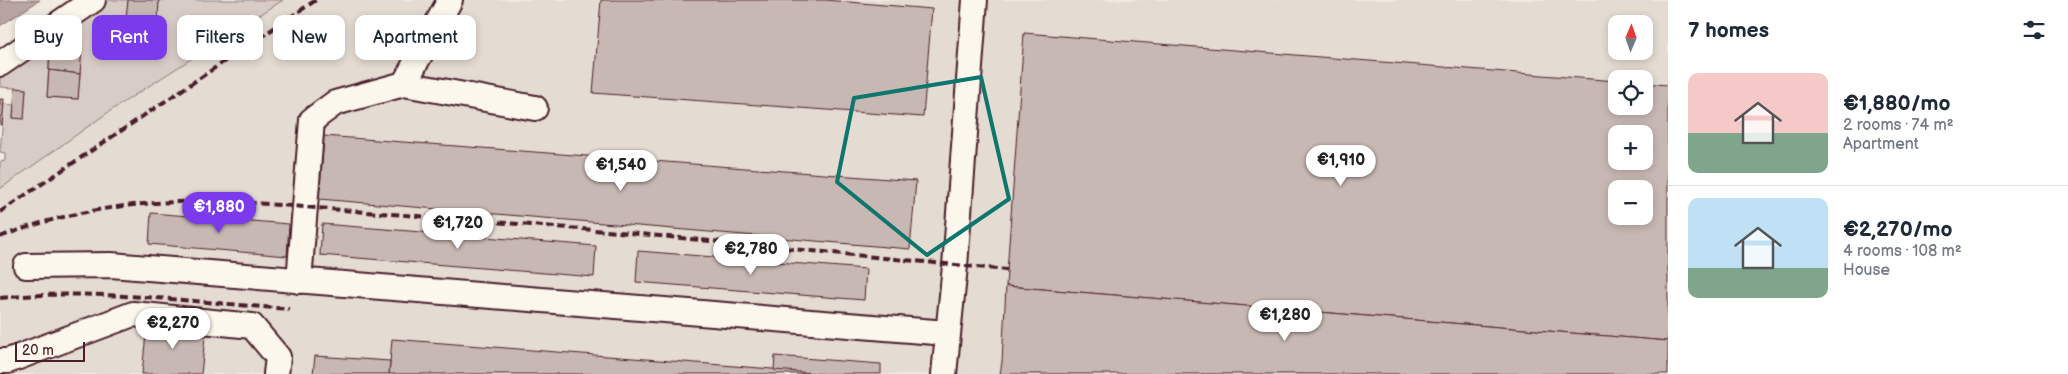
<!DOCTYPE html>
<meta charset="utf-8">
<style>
:root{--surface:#fff;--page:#f2f2f3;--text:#1f2937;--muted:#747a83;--line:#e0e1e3;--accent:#7c3aed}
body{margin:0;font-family:"Balsamiq Sans",sans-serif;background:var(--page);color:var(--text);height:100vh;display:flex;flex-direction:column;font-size:19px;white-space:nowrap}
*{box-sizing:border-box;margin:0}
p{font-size:16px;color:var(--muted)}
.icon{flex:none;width:28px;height:28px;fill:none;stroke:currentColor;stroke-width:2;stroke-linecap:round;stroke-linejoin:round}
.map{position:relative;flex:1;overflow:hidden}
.sheet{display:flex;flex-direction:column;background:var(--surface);width:400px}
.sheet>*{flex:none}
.banner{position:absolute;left:15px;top:15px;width:475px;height:45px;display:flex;gap:10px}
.needle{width:32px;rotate:2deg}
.buttons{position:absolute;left:1608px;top:15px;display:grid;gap:10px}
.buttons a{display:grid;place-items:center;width:45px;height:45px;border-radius:10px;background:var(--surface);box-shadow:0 2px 8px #0003;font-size:25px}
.scale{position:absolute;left:15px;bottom:12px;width:70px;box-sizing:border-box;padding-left:5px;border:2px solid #4a1f2b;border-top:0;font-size:14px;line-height:18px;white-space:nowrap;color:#4a1f2b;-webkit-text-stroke:4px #fbf7ec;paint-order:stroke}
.price{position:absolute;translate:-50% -42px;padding:0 11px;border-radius:18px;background:#fff;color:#222;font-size:16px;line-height:32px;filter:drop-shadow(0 1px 2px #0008)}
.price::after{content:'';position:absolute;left:50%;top:30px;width:15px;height:11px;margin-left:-8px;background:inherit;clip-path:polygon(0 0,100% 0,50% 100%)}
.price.active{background:var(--accent);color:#fff}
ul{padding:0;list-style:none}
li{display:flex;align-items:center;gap:15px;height:125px;padding:0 20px}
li+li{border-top:1px solid var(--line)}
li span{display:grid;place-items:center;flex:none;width:140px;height:100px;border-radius:10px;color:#555}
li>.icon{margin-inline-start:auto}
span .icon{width:60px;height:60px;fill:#fffc;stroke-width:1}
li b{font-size:21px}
h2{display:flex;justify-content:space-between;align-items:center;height:60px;padding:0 20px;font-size:21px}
.chip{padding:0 18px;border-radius:10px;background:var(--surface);box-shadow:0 2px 8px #0003;font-size:18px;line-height:45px}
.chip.active{background:var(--accent);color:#fff}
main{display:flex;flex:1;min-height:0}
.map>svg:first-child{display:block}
.built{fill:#e4dbd2;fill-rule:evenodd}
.green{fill:#d8ccc6;stroke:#917678}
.water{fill:#b8a4a2;stroke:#8c6f72}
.building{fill:#c8b8b3;stroke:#4a1f2b;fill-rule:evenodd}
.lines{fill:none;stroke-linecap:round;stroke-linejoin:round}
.minor-casing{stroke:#4a1f2b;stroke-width:28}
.minor{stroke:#fbf7ec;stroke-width:24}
.rail{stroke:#4a1f2b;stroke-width:4;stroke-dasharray:8 4;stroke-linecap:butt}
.marked{fill:none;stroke:#0f766e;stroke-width:4;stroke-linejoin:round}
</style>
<main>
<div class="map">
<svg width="1668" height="374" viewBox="0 0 1668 374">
<rect width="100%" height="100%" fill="#f0eae0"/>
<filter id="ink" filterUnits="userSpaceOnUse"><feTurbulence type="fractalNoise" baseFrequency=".02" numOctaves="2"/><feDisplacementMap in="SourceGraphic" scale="10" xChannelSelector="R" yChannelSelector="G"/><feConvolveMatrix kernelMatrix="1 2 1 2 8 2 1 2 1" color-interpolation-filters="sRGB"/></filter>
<g filter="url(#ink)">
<!-- built -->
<path class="built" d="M283,0H1668V374H0V189L110,111ZM1616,24H1644V51H1616ZM1616,79H1644V106H1616ZM1616,134H1644V161H1616ZM1616,189H1644V216H1616Z"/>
<!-- green -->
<path class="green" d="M109,0H128L125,44L155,47L159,0H283L110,111L0,189V162L5,161V153L0,152L4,104L14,105L13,118H24L26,89L0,87V73L48,41L50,45L47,97L78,99L82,47L68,28Z"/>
<!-- water -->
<path class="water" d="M0,0H40L0,26Z"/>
<!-- building -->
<g class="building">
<path d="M128,0H159L158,20L126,18Z"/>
<path d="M601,0H825L932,9L923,117L593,93Z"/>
<path d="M126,18L158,20L156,47L124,44Z"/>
<path d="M1024,33L1616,81V106H1644V83L1668,85V341L1006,286ZM1616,134H1644V161H1616ZM1616,189H1644V216H1616Z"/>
<path d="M102,35L113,36L112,55L100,54Z"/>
<path d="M50,45L82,47L80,74L49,70Z"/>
<path d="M49,70L80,74L78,99L47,97Z"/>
<path d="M15,88L26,89L24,119L13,118Z"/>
<path d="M0,99H4L2,125H0Z"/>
<path d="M324,136L916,181L910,249L319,199Z"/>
<path d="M151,213L289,224L287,256L149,244Z"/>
<path d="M322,224L596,246L594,277L320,255Z"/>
<path d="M638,251L866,269L864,300L636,282Z"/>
<path d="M1006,286L1668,341V374H1000L1002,362Z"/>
<path d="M147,323L206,328L201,374H142Z"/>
<path d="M392,339L772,369L824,374H389Z"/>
<path d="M315,356L390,361L389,374H313Z"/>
<path d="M775,356L881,364V374H824L774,370Z"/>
</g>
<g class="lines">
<defs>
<g id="minor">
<path d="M0,64L93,0"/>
<path d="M404,84L535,108"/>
<path d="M26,266L111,265L947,333"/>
<path d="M299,281L312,120L335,103L404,84L450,0"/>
<path d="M0,361H8L133,314L252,326L278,357L276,374"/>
<path d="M944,374L955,266L975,0"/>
</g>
</defs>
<!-- minor casing -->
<use href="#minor" class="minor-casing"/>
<!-- minor -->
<use href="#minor" class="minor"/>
<!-- rail -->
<g class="rail">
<path d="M0,212L316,0"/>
<path d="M0,237C79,206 157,199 241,202L619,232L1007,270"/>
<path d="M0,298C96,288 193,302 289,309"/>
</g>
</g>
</g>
<!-- marked area -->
<path class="marked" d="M981,77L1009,199L927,255L837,182L854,98Z"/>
</svg>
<div class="buttons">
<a><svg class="needle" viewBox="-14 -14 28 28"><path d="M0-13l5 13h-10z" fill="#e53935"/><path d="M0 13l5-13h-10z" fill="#747a83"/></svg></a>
<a><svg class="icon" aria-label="locate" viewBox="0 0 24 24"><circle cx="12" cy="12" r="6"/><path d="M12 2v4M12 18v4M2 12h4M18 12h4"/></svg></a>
<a>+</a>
<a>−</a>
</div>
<div class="scale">20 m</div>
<b class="price" style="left:1341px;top:187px">€1,910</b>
<b class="price" style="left:621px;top:192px">€1,540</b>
<b class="price active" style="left:219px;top:234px">€1,880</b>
<b class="price" style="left:458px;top:250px">€1,720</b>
<b class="price" style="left:751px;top:276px">€2,780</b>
<b class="price" style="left:1285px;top:342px">€1,280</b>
<b class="price" style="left:173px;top:350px">€2,270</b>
<div class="banner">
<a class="chip">Buy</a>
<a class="chip active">Rent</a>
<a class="chip">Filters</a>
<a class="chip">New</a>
<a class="chip">Apartment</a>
</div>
</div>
<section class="sheet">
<h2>7 homes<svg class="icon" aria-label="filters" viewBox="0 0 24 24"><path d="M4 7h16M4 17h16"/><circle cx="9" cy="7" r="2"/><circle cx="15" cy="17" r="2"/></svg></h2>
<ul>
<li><span style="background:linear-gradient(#f6c9c9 60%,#7fa58c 0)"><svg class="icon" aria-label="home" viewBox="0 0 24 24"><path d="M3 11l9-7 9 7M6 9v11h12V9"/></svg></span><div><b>€1,880/mo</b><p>2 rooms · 74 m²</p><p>Apartment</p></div></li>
<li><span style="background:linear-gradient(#bfe0f5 70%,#7fa58c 0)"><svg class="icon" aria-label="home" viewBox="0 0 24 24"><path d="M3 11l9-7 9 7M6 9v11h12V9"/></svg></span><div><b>€2,270/mo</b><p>4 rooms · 108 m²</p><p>House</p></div></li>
</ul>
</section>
</main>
